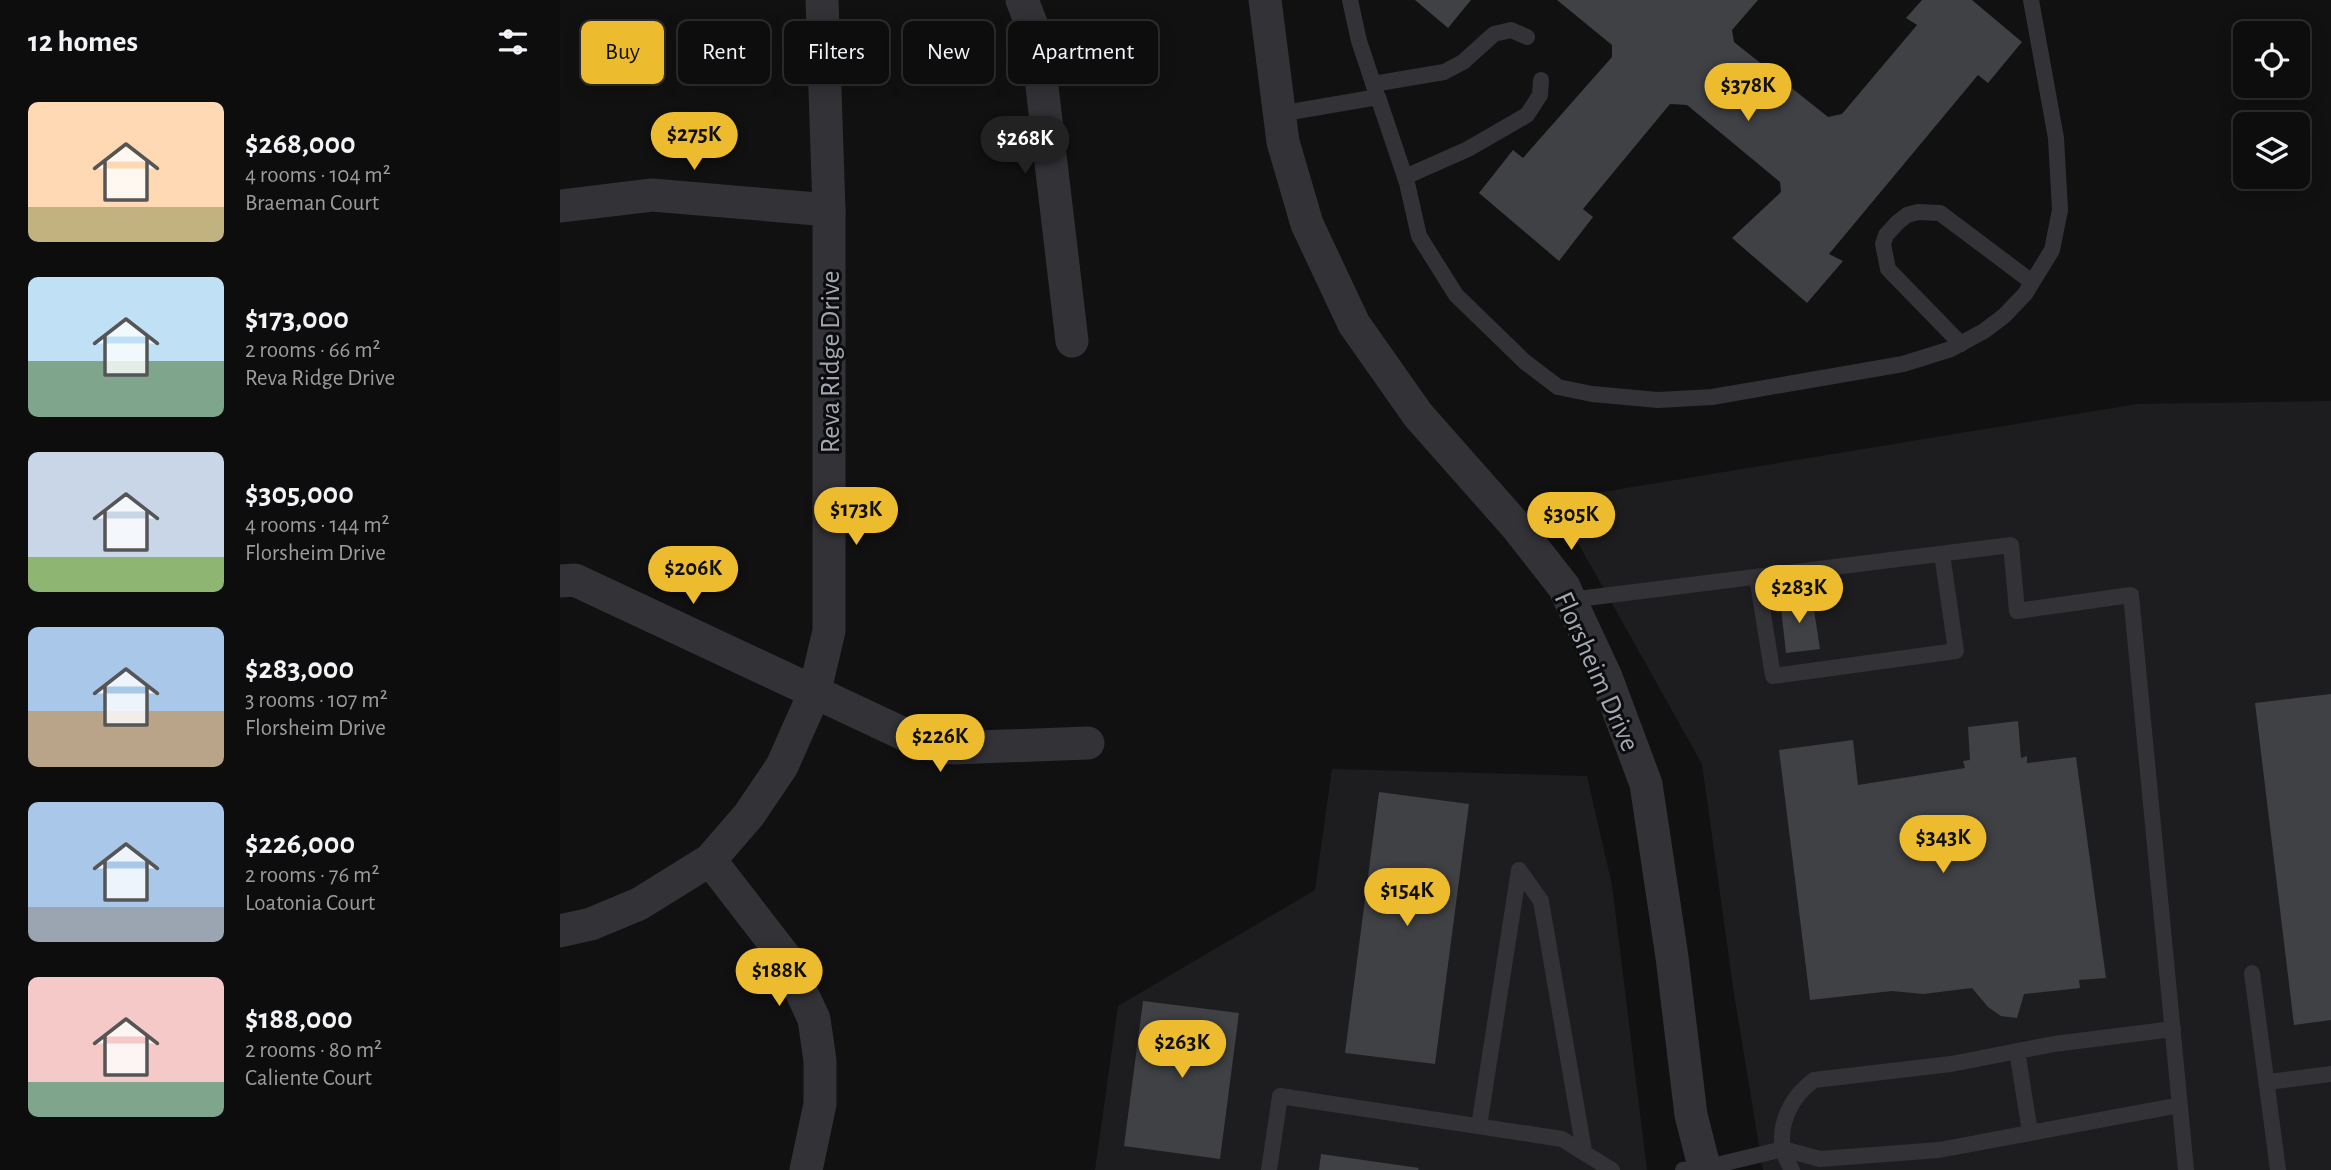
<!DOCTYPE html>
<meta charset="utf-8">
<style>
:root{--surface:#0d0d0e;--page:#161617;--text:#f1f3f6;--muted:#9a9c9e;--line:#2d2d2e;--accent:#edbc2e}
body{margin:0;font-family:"Alegreya Sans",sans-serif;background:var(--page);color:var(--text);height:100vh;display:flex;flex-direction:column;font-size:26px;white-space:nowrap}
*{box-sizing:border-box;margin:0}
p{font-size:23px;color:var(--muted)}
.icon{flex:none;width:38px;height:38px;fill:none;stroke:currentColor;stroke-width:2;stroke-linecap:round;stroke-linejoin:round}
.map{position:relative;flex:1;overflow:hidden}
.sheet{display:flex;flex-direction:column;background:var(--surface);width:560px}
.sheet>*{flex:none}
.top-card{position:absolute;left:21px;top:21px;width:665px;height:63px;display:flex;gap:14px}
.tools{position:absolute;left:1673px;top:21px;display:grid;gap:14px}
.tools a{display:grid;place-items:center;width:77px;height:77px;border-radius:10px;background:var(--surface);box-shadow:0 4px 18px #0003,0 0 0 2px var(--line);font-size:35px}
.price{position:absolute;translate:-50% -60px;padding:0 16px;border-radius:24px;background:var(--accent);color:#111;font-size:23px;line-height:46px;filter:drop-shadow(0 2px 4px #0008)}
.price::after{content:'';position:absolute;left:50%;top:42px;width:21px;height:16px;margin-left:-10px;background:inherit;clip-path:polygon(0 0,100% 0,50% 100%)}
.price.on{background:#222;color:#fff}
ul{padding:0;list-style:none}
li{display:flex;align-items:center;gap:21px;height:175px;padding:0 28px}
li span{display:grid;place-items:center;flex:none;width:196px;height:140px;border-radius:10px;color:#555}
li>.icon{margin-inline-start:auto}
span .icon{width:84px;height:84px;fill:#fffc;stroke-width:1}
li b{font-size:30px}
h2{display:flex;justify-content:space-between;align-items:center;height:84px;padding:0 28px;font-size:30px}
.chip{padding:0 24px;border-radius:10px;background:var(--surface);box-shadow:0 4px 18px #0003,0 0 0 2px var(--line);font-size:24px;line-height:63px}
.chip.on{background:var(--accent);color:#111}
main{display:flex;flex:1;min-height:0}
.map>svg:first-child{display:block}
.built{fill:#1d1d1f}
.building{fill:#404145}
.lines{fill:none;stroke-linecap:round;stroke-linejoin:round}
.lane{stroke:#323237;stroke-width:16}
.street{stroke:#323237;stroke-width:33}
.labels{text-anchor:middle;stroke-width:6;stroke-linejoin:round;paint-order:stroke}
.street-label{font-size:28px;fill:#a2a6b3;stroke:#0c0c0d}
</style>
<main>
<section class="sheet">
<h2>12 homes<svg class="icon" aria-label="filters" viewBox="0 0 24 24"><path d="M4 7h16M4 17h16"/><circle cx="9" cy="7" r="2"/><circle cx="15" cy="17" r="2"/></svg></h2>
<ul>
<li><span style="background:linear-gradient(#ffd9b3 75%,#c2b280 0)"><svg class="icon" aria-label="home" viewBox="0 0 24 24"><path d="M3 11l9-7 9 7M6 9v11h12V9"/></svg></span><div><b>$268,000</b><p>4 rooms · 104 m²</p><p>Braeman Court</p></div></li>
<li><span style="background:linear-gradient(#bfe0f5 60%,#7fa58c 0)"><svg class="icon" aria-label="home" viewBox="0 0 24 24"><path d="M3 11l9-7 9 7M6 9v11h12V9"/></svg></span><div><b>$173,000</b><p>2 rooms · 66 m²</p><p>Reva Ridge Drive</p></div></li>
<li><span style="background:linear-gradient(#c9d6e8 75%,#8fb573 0)"><svg class="icon" aria-label="home" viewBox="0 0 24 24"><path d="M3 11l9-7 9 7M6 9v11h12V9"/></svg></span><div><b>$305,000</b><p>4 rooms · 144 m²</p><p>Florsheim Drive</p></div></li>
<li><span style="background:linear-gradient(#a9c7e8 60%,#b9a48a 0)"><svg class="icon" aria-label="home" viewBox="0 0 24 24"><path d="M3 11l9-7 9 7M6 9v11h12V9"/></svg></span><div><b>$283,000</b><p>3 rooms · 107 m²</p><p>Florsheim Drive</p></div></li>
<li><span style="background:linear-gradient(#a9c7e8 75%,#9aa5b1 0)"><svg class="icon" aria-label="home" viewBox="0 0 24 24"><path d="M3 11l9-7 9 7M6 9v11h12V9"/></svg></span><div><b>$226,000</b><p>2 rooms · 76 m²</p><p>Loatonia Court</p></div></li>
<li><span style="background:linear-gradient(#f6c9c9 75%,#7fa58c 0)"><svg class="icon" aria-label="home" viewBox="0 0 24 24"><path d="M3 11l9-7 9 7M6 9v11h12V9"/></svg></span><div><b>$188,000</b><p>2 rooms · 80 m²</p><p>Caliente Court</p></div></li>
</ul>
</section>
<div class="map">
<svg width="1771" height="1170" viewBox="0 0 1771 1170">
<rect width="100%" height="100%" fill="#111112"/>
<!-- built -->
<g class="built">
<path d="M1771,401V1170H1203L1174,994L1142,764L994,500L1577,404Z"/>
<path d="M772,769L1027,776L1052,885L1087,1170H535L558,1006L755,890Z"/>
</g>
<!-- building -->
<g class="building">
<path d="M855,0H911L888,28Z"/>
<path d="M997,0H1198L1172,30L1174,42L1268,117L1282,114L1357,25L1346,18L1362,0H1412L1462,42L1428,83L1418,75L1269,254L1283,261L1247,303L1172,238L1221,192L1220,182L1127,105L1110,104L1023,209L1033,217L999,261L919,193L953,150L963,158L1052,57V45Z"/>
<path d="M1252,597L1260,649L1226,653L1220,599Z"/>
<path d="M1771,694V1020L1734,1025L1695,703Z"/>
<path d="M1458,721L1461,758L1467,756V763L1516,757L1546,978L1519,980L1520,988L1464,994L1457,1018L1441,1016L1428,1007L1412,988L1363,994L1332,991L1250,1000L1219,750L1293,740L1298,785L1405,768L1403,761L1410,760L1408,727Z"/>
<path d="M819,792L909,804L875,1064L785,1053Z"/>
<path d="M583,1001L679,1013L660,1159L564,1146Z"/>
<path d="M761,1154L859,1168L858,1170H759Z"/>
</g>
<g class="lines">
<!-- lane -->
<g class="lane">
<path d="M790,0L799,41L816,92"/>
<path d="M813,84L884,72L903,62L934,34L951,30L967,37"/>
<path d="M719,114L818,97L847,183L859,236L896,295L965,362L998,387L1032,394L1098,400L1152,397L1343,364L1391,349L1424,331L1444,316L1465,294L1492,250L1500,210L1496,138L1471,0"/>
<path d="M845,177L908,149L967,115L980,95L981,80"/>
<path d="M1401,344L1328,269L1323,244L1326,235L1338,222L1347,215L1358,212L1380,213L1472,282"/>
<path d="M1197,577L1213,676L1396,651L1382,554"/>
<path d="M1010,600L1451,545L1457,611L1571,595L1626,1170"/>
<path d="M1692,973L1718,1170"/>
<path d="M1457,1051L1470,1132"/>
<path d="M1708,1082L1771,1074"/>
<path d="M919,1126L959,870L981,901L1024,1151"/>
<path d="M709,1170L720,1096L1002,1139L1052,1170"/>
<path d="M1123,1170L1144,1168L1223,1149L1260,1159L1379,1150L1620,1105"/>
<path d="M1232,1170C1229,1164 1224,1156 1223,1149C1218,1122 1233,1095 1254,1080L1391,1064L1494,1044L1613,1029"/>
</g>
<!-- street -->
<g class="street">
<path d="M462,0L476,36L512,341"/>
<path d="M705,0L723,142L747,224L794,324L858,415L957,527L1004,587L1046,677L1086,784L1112,957L1131,1115L1145,1170"/>
<path d="M0,206L92,195L269,210"/>
<path d="M0,581L15,580L363,743L393,748L528,743"/>
<path d="M150,860L225,957L254,1019L260,1061V1104L246,1170"/>
<path d="M0,931L31,924L79,904L150,860L189,815L222,766L254,694L269,631V210L262,0"/>
</g>
</g>
<g class="labels">
<!-- street labels -->
<g class="street-label">
<text transform="translate(269 362) rotate(-90)" y="10">Reva Ridge Drive</text>
<text transform="translate(1038 671) rotate(66)" y="10">Florsheim Drive</text>
</g>
</g>
</svg>
<div class="tools">
<a><svg class="icon" aria-label="locate" viewBox="0 0 24 24"><circle cx="12" cy="12" r="6"/><path d="M12 2v4M12 18v4M2 12h4M18 12h4"/></svg></a>
<a><svg class="icon" aria-label="layers" viewBox="0 0 24 24"><path d="M12 4l9 5-9 5-9-5zM3 14l9 5 9-5"/></svg></a>
</div>
<b class="price" style="left:1188px;top:123px">$378K</b>
<b class="price" style="left:134px;top:172px">$275K</b>
<b class="price on" style="left:465px;top:176px">$268K</b>
<b class="price" style="left:296px;top:547px">$173K</b>
<b class="price" style="left:1011px;top:552px">$305K</b>
<b class="price" style="left:133px;top:606px">$206K</b>
<b class="price" style="left:1239px;top:625px">$283K</b>
<b class="price" style="left:380px;top:774px">$226K</b>
<b class="price" style="left:1383px;top:875px">$343K</b>
<b class="price" style="left:847px;top:928px">$154K</b>
<b class="price" style="left:219px;top:1008px">$188K</b>
<b class="price" style="left:622px;top:1080px">$263K</b>
<div class="top-card">
<a class="chip on">Buy</a>
<a class="chip">Rent</a>
<a class="chip">Filters</a>
<a class="chip">New</a>
<a class="chip">Apartment</a>
</div>
</div>
</main>
